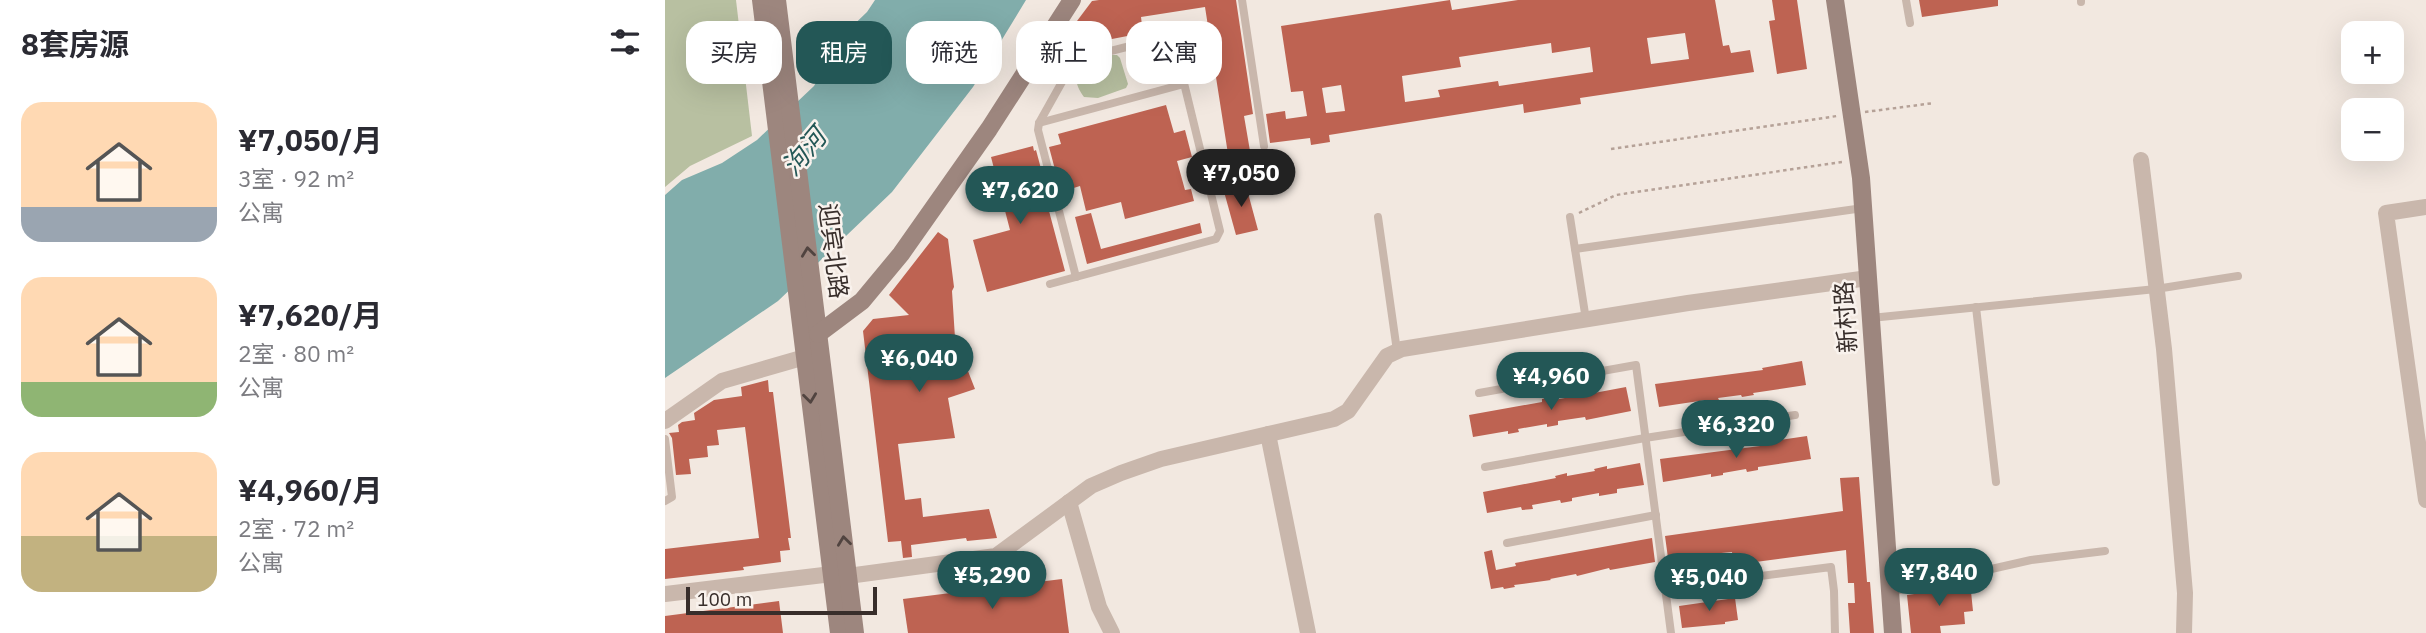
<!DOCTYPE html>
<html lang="zh">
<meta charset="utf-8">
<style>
:root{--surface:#fff;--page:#f7f7f7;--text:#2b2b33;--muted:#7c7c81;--accent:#235756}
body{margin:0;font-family:"IBM Plex Sans","Noto Sans SC",sans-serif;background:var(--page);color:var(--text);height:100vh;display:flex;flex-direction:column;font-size:26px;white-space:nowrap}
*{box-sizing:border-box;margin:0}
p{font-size:23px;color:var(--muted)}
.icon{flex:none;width:38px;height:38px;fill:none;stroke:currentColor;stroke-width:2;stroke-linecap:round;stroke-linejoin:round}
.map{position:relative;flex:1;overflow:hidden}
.panel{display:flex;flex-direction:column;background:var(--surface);width:665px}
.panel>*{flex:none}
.hud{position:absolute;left:21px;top:21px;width:665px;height:63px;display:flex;gap:14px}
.buttons{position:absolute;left:1676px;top:21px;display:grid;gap:14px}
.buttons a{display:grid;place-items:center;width:63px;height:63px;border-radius:14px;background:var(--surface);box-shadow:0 7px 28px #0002;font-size:35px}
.scale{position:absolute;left:21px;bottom:18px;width:191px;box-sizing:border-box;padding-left:7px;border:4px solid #382e2b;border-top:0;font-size:19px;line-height:24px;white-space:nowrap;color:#382e2b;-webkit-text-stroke:5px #f9f2ed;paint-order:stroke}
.price{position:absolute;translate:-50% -60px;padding:0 16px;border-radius:24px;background:var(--accent);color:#fff;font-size:23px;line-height:46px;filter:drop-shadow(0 2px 4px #0008)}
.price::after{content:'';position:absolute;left:50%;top:42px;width:21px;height:16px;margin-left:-10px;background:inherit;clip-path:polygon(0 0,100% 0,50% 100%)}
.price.selected{background:#222;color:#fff}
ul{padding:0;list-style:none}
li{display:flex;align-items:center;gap:21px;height:175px;padding:0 21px}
li span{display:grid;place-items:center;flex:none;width:196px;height:140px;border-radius:21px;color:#555}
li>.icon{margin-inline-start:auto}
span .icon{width:84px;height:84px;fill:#fffc;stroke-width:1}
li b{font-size:30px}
h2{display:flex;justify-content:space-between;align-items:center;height:84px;padding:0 21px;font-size:30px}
.pill{padding:0 24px;border-radius:21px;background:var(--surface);box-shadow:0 7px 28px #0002;font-size:24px;line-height:63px}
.pill.selected{background:var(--accent);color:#fff}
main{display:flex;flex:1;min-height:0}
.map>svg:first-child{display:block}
.green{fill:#b8c0a1}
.water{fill:#81adab}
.building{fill:#be6352;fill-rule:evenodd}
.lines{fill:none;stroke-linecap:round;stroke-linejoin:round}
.path{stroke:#b5a197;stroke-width:2.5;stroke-dasharray:3.5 3.5;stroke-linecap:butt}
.lane{stroke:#c9b7ac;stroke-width:8}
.street{stroke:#c9b7ac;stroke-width:16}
.secondary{stroke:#9d867e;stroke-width:18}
.oneway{stroke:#514440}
.labels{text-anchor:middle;stroke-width:5;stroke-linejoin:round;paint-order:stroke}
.street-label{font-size:24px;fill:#382e2b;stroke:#f9f2ed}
.water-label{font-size:26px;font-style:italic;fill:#235756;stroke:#f9f2ed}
</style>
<main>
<section class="panel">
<h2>8套房源<svg class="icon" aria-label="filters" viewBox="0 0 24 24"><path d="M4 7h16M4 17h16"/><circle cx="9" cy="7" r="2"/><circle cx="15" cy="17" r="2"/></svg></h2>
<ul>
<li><span style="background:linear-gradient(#ffd9b3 75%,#9aa5b1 0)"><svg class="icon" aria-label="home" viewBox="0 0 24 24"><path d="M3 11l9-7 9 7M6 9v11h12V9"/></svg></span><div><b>¥7,050/月</b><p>3室 · 92 m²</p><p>公寓</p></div></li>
<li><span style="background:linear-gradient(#ffd9b3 75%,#8fb573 0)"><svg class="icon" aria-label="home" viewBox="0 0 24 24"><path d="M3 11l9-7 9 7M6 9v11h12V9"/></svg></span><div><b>¥7,620/月</b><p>2室 · 80 m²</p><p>公寓</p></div></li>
<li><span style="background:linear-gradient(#ffd9b3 60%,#c2b280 0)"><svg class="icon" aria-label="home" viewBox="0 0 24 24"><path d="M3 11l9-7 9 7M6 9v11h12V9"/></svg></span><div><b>¥4,960/月</b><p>2室 · 72 m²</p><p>公寓</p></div></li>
</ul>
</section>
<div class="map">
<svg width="1761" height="633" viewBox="0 0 1761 633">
<rect width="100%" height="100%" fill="#f2e8e0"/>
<!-- green -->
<g class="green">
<path d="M0,0H71L87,136L25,166L0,187Z"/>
<path d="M446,55H452L455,58L463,84L461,88L433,98L419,97C399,68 422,62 446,55Z"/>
</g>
<!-- water -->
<path class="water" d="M210,0H361L308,87L227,192L113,301L0,378V195L17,180L57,163L92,140L149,86L174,39L202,12Z"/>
<!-- building -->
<g class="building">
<path d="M434,0H571L588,114L579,116L585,151L563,154L540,7L476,17L478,33L421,44L415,40L412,21L427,1Z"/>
<path d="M785,0L787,10L853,0H1050L1058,46L1064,45L1066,53L1085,50L1089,72L915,98L916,104L859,113L858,104L664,135L665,142L646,145L645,138L605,143L601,114L620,111L621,119L642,116L638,91L626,92L616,26ZM1020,33L1024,59L986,64L982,38ZM886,43L887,53L925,47L928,72L834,86L833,81L773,90L775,97L740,102L737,76L796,67L794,57ZM676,85L680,111L661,113L657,88Z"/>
<path d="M1107,0H1132L1142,69L1112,74L1104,21L1110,20Z"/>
<path d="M1254,0H1333V6L1257,17Z"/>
<path d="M499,44L507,72L493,76L485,48Z"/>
<path d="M501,105L509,133L520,130L527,157L512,161L520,190L526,189L529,201L460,219L456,202L421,211L415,186L396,192L384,147L396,144L393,134Z"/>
<path d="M368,146L369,151L371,150L383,195L380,196L400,271L322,292L308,240L345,230L326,157Z"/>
<path d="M580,182L593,230L571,235L558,188Z"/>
<path d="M426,213L436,249L535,223L537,233L422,264L410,217Z"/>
<path d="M273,232L283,239L289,287L287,291L290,338L310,389L283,398L290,438L233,444L240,500L256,498L258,517L324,509L332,538L302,541L301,538L246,545L247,557L238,558L236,541L223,542L198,331L208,319L244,315L224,295Z"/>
<path d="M1137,361L1141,385L1088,393L1089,395L1077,397L1076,395L1053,398L1054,400L1042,402L1041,400L994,407L990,384L1098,370L1097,368Z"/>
<path d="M103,380L104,392H108L126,538H123L125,550L115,551L116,562L78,567L79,570L0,579V549L94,538L80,427L52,430L54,445L42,446L43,457L24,459L26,474L11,475L7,438L4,433L14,432L13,425L17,422L30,420L29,413L49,400L77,396L76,387Z"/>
<path d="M961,387L966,411L921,420L920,417L893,421V425L882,427V424L853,429L854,432L843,434V431L808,437L804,415L877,402V399L888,397L889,400L916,395V392L928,390L929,393Z"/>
<path d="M1142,436L1146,459L1093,467V470L1082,472L1081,469L1058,473V475L1046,477V474L998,482L995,459L1103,445L1102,442Z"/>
<path d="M975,463L979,485L952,489V493L934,496V493L907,498V501L896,503L895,500L867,505L868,509L857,510L856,507L822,513L818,492L891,478L890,476L902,473V476L930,471L929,469L942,466V469Z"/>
<path d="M1194,477L1202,582H1205L1209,633H1185L1183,603H1190L1189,583H1183L1181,550L1068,565L1067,552L1003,558L1000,536L1178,511L1175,478Z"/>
<path d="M987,538L990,562L945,570L944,568L912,576L911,574L885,579L886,580L849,585L850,587L839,589L838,587L826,589L819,552L827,550L831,570L851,566L850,563Z"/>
<path d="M397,579L404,633H243L238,599Z"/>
<path d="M1305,582L1308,611L1299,612L1300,624L1275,626L1276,633H1246L1242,595L1271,591V588Z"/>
<path d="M1070,598L1073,620L1060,622V624L1017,628L1014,606Z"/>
<path d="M114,601L118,633H0V616Z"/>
</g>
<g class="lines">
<!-- path -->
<g class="path">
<path d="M1200,112L1269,103"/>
<path d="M946,149L1172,116"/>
<path d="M914,213L951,195L1177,162"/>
</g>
<!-- lane -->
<g class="lane">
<path d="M577,0L599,146"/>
<path d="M1241,0L1245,23"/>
<path d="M1416,0V2"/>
<path d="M411,57L374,123L373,130L411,277"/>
<path d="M374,123L519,84"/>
<path d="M713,217L732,351"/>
<path d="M905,217L921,320"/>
<path d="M910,249L1198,208"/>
<path d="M385,284L551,239L555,231L508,38L501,37L418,58L411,57L390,27"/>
<path d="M1311,307L1331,482"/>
<path d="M1206,318L1491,289L1573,276"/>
<path d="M814,393L971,365L1006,633"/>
<path d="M0,439L7,497L0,501"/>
<path d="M820,467L980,438L1130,415"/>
<path d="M842,543L991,515"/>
<path d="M1080,578L1166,567L1169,591L1170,633"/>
<path d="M1225,592L1366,560L1440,551"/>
</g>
<!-- street -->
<g class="street">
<path d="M1476,160L1499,349L1520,593L1519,633"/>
<path d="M1761,207L1721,213L1761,500"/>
<path d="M0,421L57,381L140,357"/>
<path d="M603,434L643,633"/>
<path d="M404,502L434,607L447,633"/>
<path d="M183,576L331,556L426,486L456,473L496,459L669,419L683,411L722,356L737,349L1023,303L1203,278"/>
<path d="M0,594L167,574"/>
</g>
<!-- secondary -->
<g class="secondary">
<path d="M96,0L174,633"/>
<path d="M112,0L190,633"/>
<path d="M1170,0L1196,178L1228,633"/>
<path d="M153,334L197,301L236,254L324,129L407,0"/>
</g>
</g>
<!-- one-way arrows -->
<defs><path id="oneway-chevron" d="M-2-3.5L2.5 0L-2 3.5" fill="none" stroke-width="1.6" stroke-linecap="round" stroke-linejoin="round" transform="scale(1.75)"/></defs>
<g class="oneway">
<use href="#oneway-chevron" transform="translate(143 252) rotate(-97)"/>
<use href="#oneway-chevron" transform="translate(145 398) rotate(83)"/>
<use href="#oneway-chevron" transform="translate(179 541) rotate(-97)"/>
</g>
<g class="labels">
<!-- street labels -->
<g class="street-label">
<text transform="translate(168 251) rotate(83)" y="8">迎宾北路</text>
<text transform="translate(1181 317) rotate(-94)" y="8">新村路</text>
</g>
<!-- water labels -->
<g class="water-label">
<text transform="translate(139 152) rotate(-50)" y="9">泃河</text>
</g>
</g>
</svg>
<div class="buttons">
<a>+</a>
<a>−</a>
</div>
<div class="scale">100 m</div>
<b class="price selected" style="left:576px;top:209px">¥7,050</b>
<b class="price" style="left:355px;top:226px">¥7,620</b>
<b class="price" style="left:254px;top:394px">¥6,040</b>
<b class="price" style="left:886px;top:412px">¥4,960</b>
<b class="price" style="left:1071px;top:460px">¥6,320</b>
<b class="price" style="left:1274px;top:608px">¥7,840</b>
<b class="price" style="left:327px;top:611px">¥5,290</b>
<b class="price" style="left:1044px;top:613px">¥5,040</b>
<div class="hud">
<a class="pill">买房</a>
<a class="pill selected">租房</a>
<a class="pill">筛选</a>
<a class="pill">新上</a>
<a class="pill">公寓</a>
</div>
</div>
</main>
